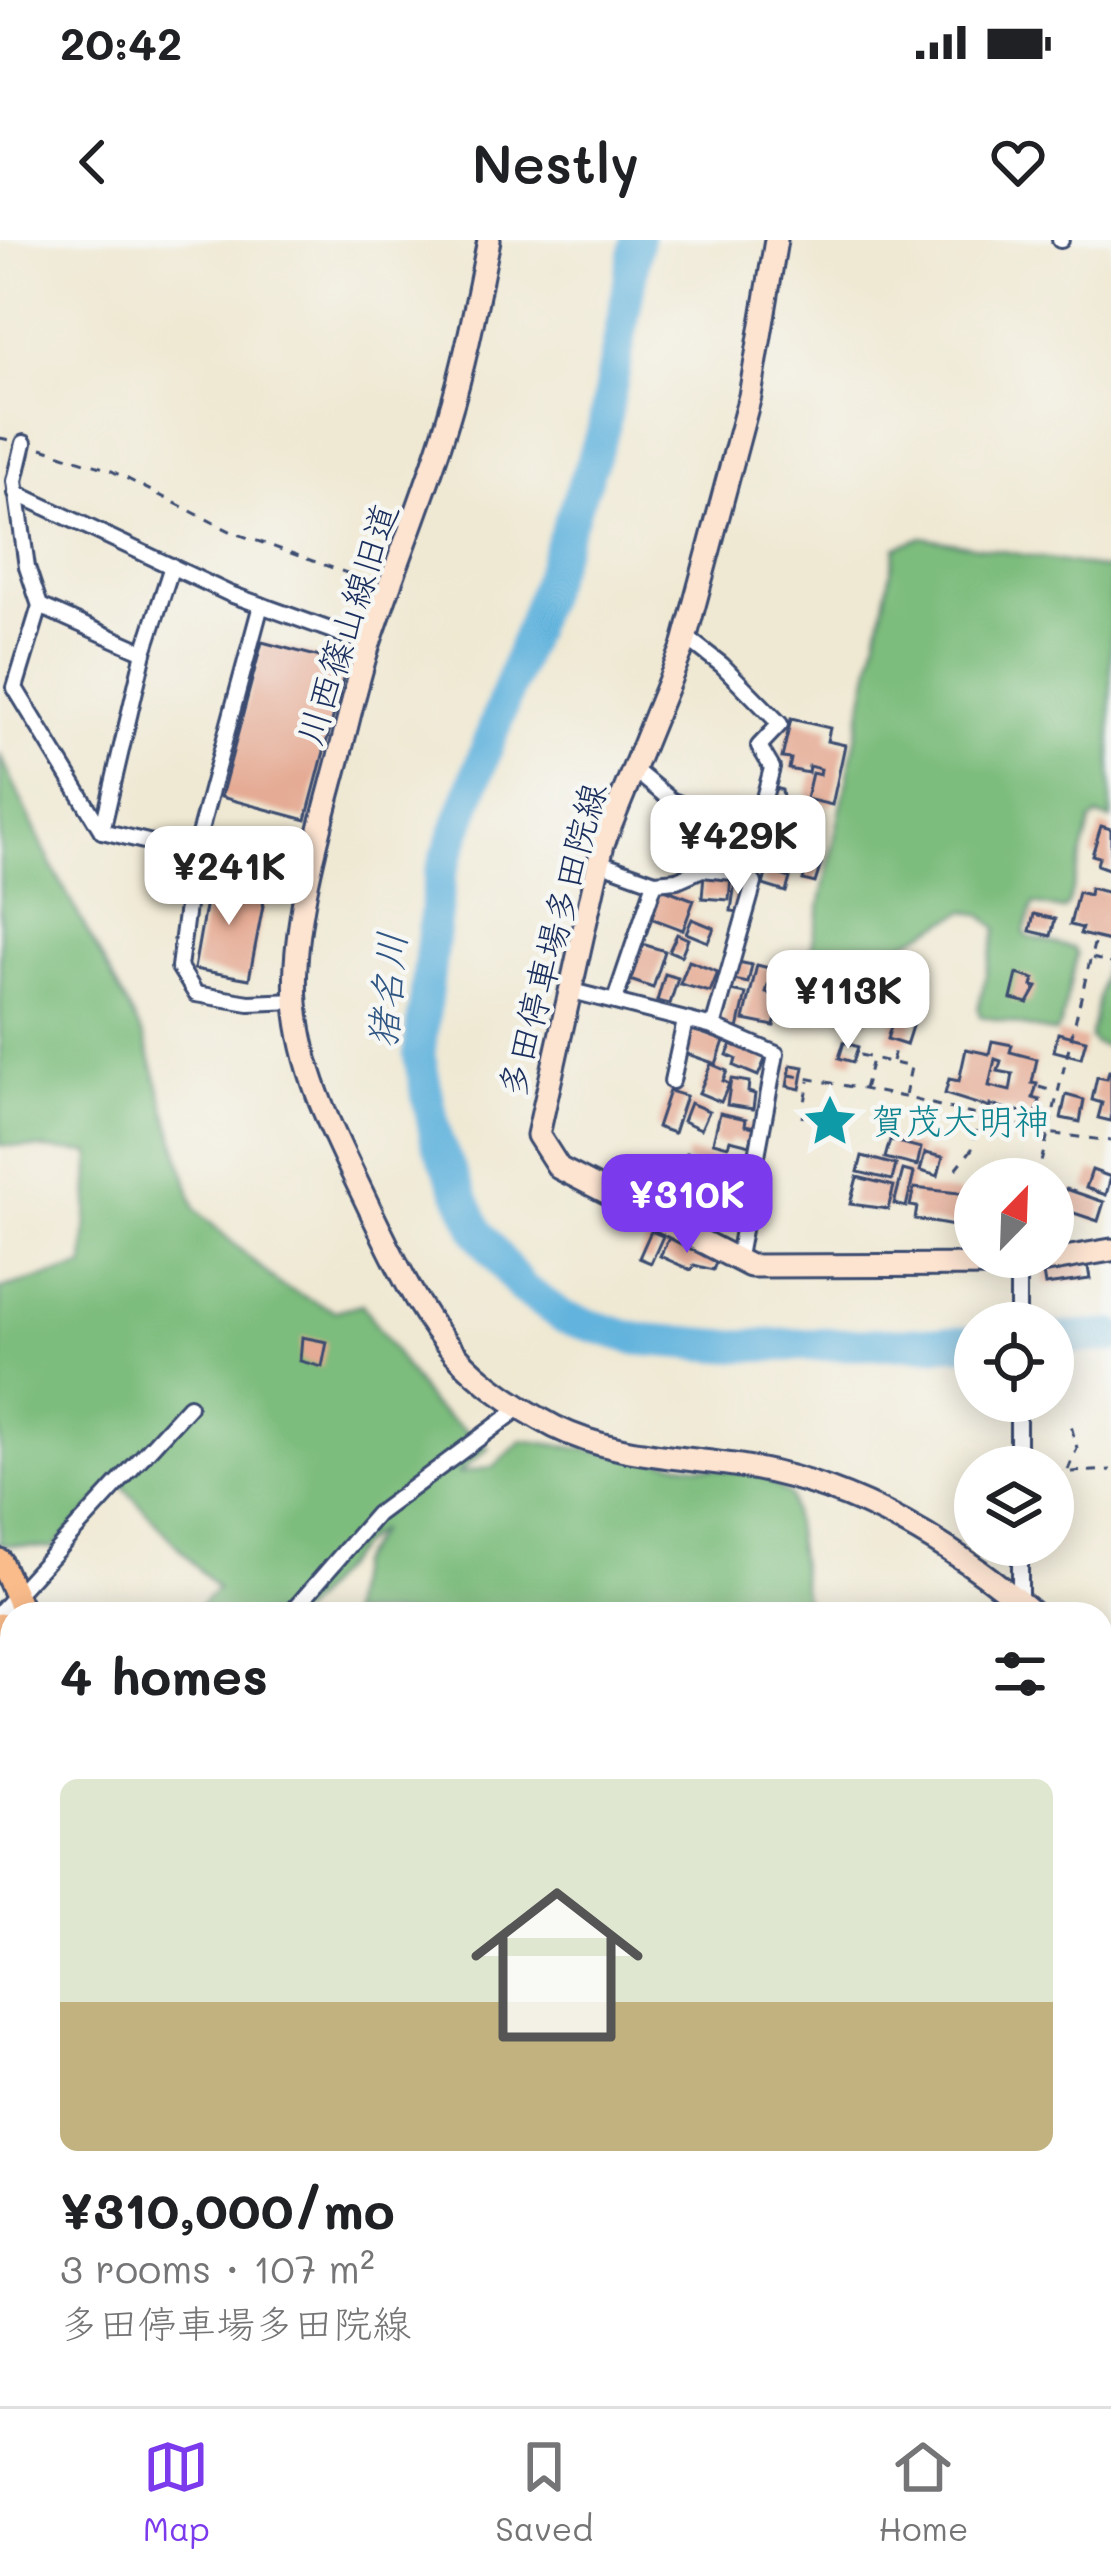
<!DOCTYPE html>
<meta charset="utf-8">
<style>
:root{--surface:#fff;--page:#f2f2f2;--text:#202124;--muted:#757577;--line:#e0e0e0;--accent:#7c3aed}
body{margin:0;font-family:Mali,"Klee One",sans-serif;background:var(--page);color:var(--text);height:100vh;display:flex;flex-direction:column;font-size:45px;white-space:nowrap}
*{box-sizing:border-box;margin:0}
p{font-size:39px;color:var(--muted)}
.icon{flex:none;width:66px;height:66px;fill:none;stroke:currentColor;stroke-width:2;stroke-linecap:round;stroke-linejoin:round}
.map{position:relative;flex:1;overflow:hidden}
.panel{position:absolute;left:0px;top:1362px;width:1113px;height:804px;display:flex;flex-direction:column;background:var(--surface);border-radius:36px 36px 0 0;box-shadow:0 6px 30px #0003}
.panel>*{flex:none}
.needle{width:78px;rotate:23deg}
.controls{position:absolute;left:954px;top:918px;display:grid;gap:24px}
.controls a{display:grid;place-items:center;width:120px;height:120px;border-radius:50%;background:var(--surface);box-shadow:0 6px 30px #0003;font-size:60px}
.price{position:absolute;translate:-50% -102px;padding:0 27px;border-radius:24px;background:#fff;color:#222;font-size:39px;line-height:78px;filter:drop-shadow(0 3px 6px #0008)}
.price::after{content:'';position:absolute;left:50%;top:72px;width:36px;height:27px;margin-left:-18px;background:inherit;clip-path:polygon(0 0,100% 0,50% 100%)}
.price.selected{background:var(--accent);color:#fff}
ul{padding:0;list-style:none}
li{display:grid;align-content:center;gap:24px;height:636px;padding:0 60px}
li+li{border-top:3px solid var(--line)}
li span{display:grid;place-items:center;height:372px;border-radius:18px;color:#555}
li>.icon{margin-inline-start:auto}
span .icon{width:216px;height:216px;fill:#fffc;stroke-width:1}
li b{font-size:51px}
h2{display:flex;justify-content:space-between;align-items:center;height:144px;padding:0 60px;font-size:51px}
.status{display:flex;justify-content:space-between;align-items:center;height:84px;padding:0 60px;background:var(--surface);direction:ltr}
.status svg{height:33px;fill:currentColor}
header{display:flex;justify-content:space-between;align-items:center;height:156px;padding:0 60px;background:var(--surface);font-size:54px;font-weight:600}
.dock{display:flex;justify-content:space-around;align-items:center;height:168px;border-top:3px solid var(--line);background:var(--surface);font-size:33px;color:var(--muted)}
.dock a{display:grid;justify-items:center;gap:6px}
.dock .selected{color:var(--accent)}
.map>svg:first-child{display:block}
.forest{fill:#7cbc7c;stroke:#4c766d;stroke-width:3}
.lines{fill:none;stroke-linecap:round;stroke-linejoin:round}
.river{stroke:#62b3dd;stroke-width:33}
.building{fill:#e5ab94;fill-rule:evenodd}
.street-casing{stroke:#3b4b6f;stroke-width:20}
.secondary-casing{stroke:#3b4b6f;stroke-width:27}
.primary-casing{stroke:#3b4b6f;stroke-width:27}
.path{stroke:#3b4b6f;stroke-width:3;stroke-dasharray:9 9;stroke-linecap:butt}
.street{stroke:#fff;stroke-width:14}
.secondary{stroke:#fde4d1;stroke-width:21}
.primary{stroke:#fabc8b;stroke-width:21}
.labels{text-anchor:middle;stroke-width:9;stroke-linejoin:round;paint-order:stroke}
.street-label{font-size:36px;fill:#1b2f5e;stroke:#f6f6f2}
.culture-label{font-size:36px;fill:#0d838f;stroke:#f6f6f2;text-anchor:start}
.water-label{font-size:39px;font-style:italic;fill:#305784;stroke:#f6f6f2}
</style>
<div class="status"><b>20:42</b><svg viewBox="0 0 49 12"><path d="M0 12V9h3v3zM5 12V6h3v6zM10 12V3h3v9zM15 12V0h3v12zM26 1h20v11H26zM47 4h2v5h-2z"/></svg></div>
<header><svg class="icon" aria-label="back" viewBox="0 0 24 24"><path d="M15 5l-7 7 7 7"/></svg>Nestly<svg class="icon" aria-label="heart" viewBox="0 0 24 24"><path d="M12 20l-8-8c-3-5 5-10 8-4 3-6 11-1 8 4z"/></svg></header>
<div class="map">
<svg width="1111" height="2166" viewBox="0 0 1111 2166">
<rect width="100%" height="100%" fill="#f6f6f2"/>
<filter id="ink" filterUnits="userSpaceOnUse"><feTurbulence type="fractalNoise" baseFrequency=".00833" numOctaves="2"/><feDisplacementMap in="SourceGraphic" scale="24" xChannelSelector="R" yChannelSelector="G"/><feConvolveMatrix kernelMatrix="1 2 1 2 8 2 1 2 1" color-interpolation-filters="sRGB"/></filter>
<filter id="wash" filterUnits="userSpaceOnUse"><feTurbulence type="fractalNoise" baseFrequency=".004" numOctaves="4" result="noise"/><feDisplacementMap in="SourceGraphic" scale="48" xChannelSelector="R" yChannelSelector="G"/><feGaussianBlur stdDeviation="2.7" result="paint"/><feColorMatrix in="noise" values="0 0 0 0 0 0 0 0 0 0 0 0 0 0 0 0 0 1.4 0 .05"/><feComposite in="paint" operator="in"/></filter>
<g filter="url(#wash)">
<rect width="100%" height="100%" fill="#efe8d2"/>
<!-- forest -->
<g class="forest">
<path d="M922,297L1111,330V580L1098,576L1091,581L1068,665L1063,670L1034,664L1024,692L1028,697L1073,708L1077,714L1060,787L1055,793L980,776L978,769L997,688L981,675L966,671L894,708L870,775L862,780L815,769L802,753L896,307Z"/>
<path d="M0,514L51,624L145,799L195,969L280,1045L335,1071L362,1064L431,1165L489,1208L457,1234L493,1227L523,1200L764,1236L790,1256L807,1374H348L355,1326L379,1290L363,1302L300,1374H190L217,1349L118,1241L52,1308L0,1304V1049L84,1027L91,913L0,905Z"/>
<path d="M1111,714V808L1095,804L1090,798L1107,716Z"/>
<path d="M12,1965V2100L0,2094V1973Z"/>
</g>
<g class="lines">
<!-- river -->
<g class="river">
<path d="M637,0L603,191L440,635L419,815L437,902L478,992L522,1048L565,1078L637,1099L729,1106L975,1102"/>
<path d="M1053,1099L1111,1096"/>
</g>
</g>
<g id="blocks">
<!-- building -->
<g class="building">
<path d="M262,402L347,424L306,580L221,557Z"/>
<path d="M791,479L830,488L827,501L845,505L832,565L806,559L812,533L820,535L821,529L809,526L808,533L789,529L791,519L782,518Z"/>
<path d="M776,548L782,550L783,558L776,579L765,576Z"/>
<path d="M784,565L817,576L807,606L775,596Z"/>
<path d="M1101,586L1111,589V630L1097,625L1099,617L1092,615Z"/>
<path d="M762,593L772,596L761,634L750,630Z"/>
<path d="M809,620L821,624L815,643L803,640Z"/>
<path d="M212,627L223,628L221,643L266,650L249,739L194,729Z"/>
<path d="M767,630L790,638L786,652L763,645Z"/>
<path d="M704,634L731,636L729,660L702,658Z"/>
<path d="M735,642L744,643L740,672L731,671Z"/>
<path d="M659,647L694,660L683,690L648,677Z"/>
<path d="M1090,648L1111,653L1110,701L1080,694L1082,688L1070,685L1078,652L1089,655Z"/>
<path d="M1034,674L1055,679L1051,696L1030,691Z"/>
<path d="M692,679L714,688L708,702L686,693Z"/>
<path d="M677,694L688,699L681,716L669,711Z"/>
<path d="M639,703L665,711L653,748L627,739Z"/>
<path d="M689,721L718,732L710,752L680,744Z"/>
<path d="M738,722L752,725L748,743L734,740Z"/>
<path d="M757,725L777,730L773,746L768,745L766,753L781,757L774,786L744,780Z"/>
<path d="M665,734L678,738L670,764L657,761Z"/>
<path d="M1017,734L1034,739L1032,746L1037,747L1028,763L1011,759Z"/>
<path d="M731,751L746,754L738,789L723,785Z"/>
<path d="M895,774L914,780L906,805L887,799Z"/>
<path d="M691,789L724,801L716,824L682,812Z"/>
<path d="M1058,793L1086,800L1081,818L1054,811Z"/>
<path d="M992,801L1012,805L1010,812L1037,819L1032,843L1037,844L1033,858L1040,860L1036,875L990,865V868L945,854L949,839L959,841L966,809L989,814ZM995,819L1001,821L998,831L1013,834L1010,851L989,846Z"/>
<path d="M844,802L858,807L853,822L839,818Z"/>
<path d="M732,803L766,817L758,836L734,826L736,819L727,815Z"/>
<path d="M711,824L727,831L723,841L729,844L721,862L699,853Z"/>
<path d="M791,825L804,827L800,849L787,846Z"/>
<path d="M1109,831H1111V881L1098,878L1102,863L1092,860L1097,837L1107,839Z"/>
<path d="M731,839L749,842L748,852L755,854L753,869L727,865Z"/>
<path d="M669,851L686,856L674,893L657,887Z"/>
<path d="M1066,855L1084,860L1080,882L1061,878Z"/>
<path d="M690,863L709,871L701,889L683,881Z"/>
<path d="M825,866L840,869L835,893L821,890Z"/>
<path d="M720,873L746,879L745,885L754,887L750,905L730,900L728,906L713,902Z"/>
<path d="M890,900L921,908L917,926L885,918Z"/>
<path d="M687,913L738,921L736,929L747,930L741,965L724,962L727,943L687,937L688,931L694,932L695,925L685,923Z"/>
<path d="M925,913L943,917L938,936L920,931Z"/>
<path d="M862,916L896,925L892,940L858,932Z"/>
<path d="M903,930L914,933L906,967L894,964Z"/>
<path d="M1092,930L1111,937L1106,955L1086,948Z"/>
<path d="M857,937L894,946L888,969L850,964Z"/>
<path d="M650,938L695,957L686,978L655,966L657,961L643,955Z"/>
<path d="M914,948L968,954L967,957L975,958V986L966,984L965,988L915,979L917,967L910,966Z"/>
<path d="M1066,949L1104,962L1098,981L1059,968Z"/>
<path d="M651,991L663,996L651,1023L639,1018Z"/>
<path d="M669,998L717,1020L713,1030L694,1025L691,1030L660,1016Z"/>
<path d="M1087,1020L1090,1039L1045,1045L1042,1027Z"/>
<path d="M302,1097L327,1102L322,1127L300,1121Z"/>
</g>
</g>
</g>
<g filter="url(#ink)">
<use href="#blocks" fill-opacity="0" stroke="#3b4b6f" stroke-width="3"/>
<g class="lines">
<defs>
<g id="street">
<path d="M1060,0H1061"/>
<path d="M24,203L15,241L27,327L40,366L15,448L102,591L194,613"/>
<path d="M16,253L230,354L369,404"/>
<path d="M261,365L194,613L179,727L196,754L249,763L296,761"/>
<path d="M40,366L144,412"/>
<path d="M686,397L722,425L780,484L759,506L772,528L744,633L754,643L713,787"/>
<path d="M632,528L672,561L754,591"/>
<path d="M102,591L144,412L172,326"/>
<path d="M599,622L655,642L677,640L702,629L744,633"/>
<path d="M568,750L713,787L776,814L737,1022"/>
<path d="M615,760L655,642"/>
<path d="M672,841L685,781"/>
<path d="M1018,1083V1025"/>
<path d="M1018,1161V1227"/>
<path d="M1020,1365V1305"/>
<path d="M0,1372L189,1166"/>
<path d="M290,1374L377,1274L521,1167"/>
<path d="M0,1507L12,1517"/>
<path d="M1101,1797L1111,1795"/>
<path d="M1101,2075L1111,2070"/>
<path d="M1073,2154L1077,2166"/>
<path d="M300,2166L308,2154"/>
<path d="M609,2166L615,2154"/>
<path d="M685,2166L687,2154"/>
</g>
<g id="secondary">
<path d="M489,0C477,60 466,120 448,179C425,255 394,329 369,404C356,445 347,487 336,528C317,599 291,690 296,763C302,841 342,909 374,978C424,1081 450,1132 555,1187C617,1218 686,1216 752,1228C860,1248 952,1304 1034,1374"/>
<path d="M776,0L750,156L683,407L603,604L538,895L559,928L750,1026L1024,1025L1111,1010"/>
<path d="M1101,1431L1111,1439"/>
</g>
<g id="primary">
<path d="M0,1320L24,1374"/>
<path d="M0,1384L12,1411"/>
<path d="M390,2154L399,2166"/>
<path d="M421,2154L429,2166"/>
</g>
</defs>
<!-- street casing -->
<use href="#street" class="street-casing"/>
<!-- secondary casing -->
<use href="#secondary" class="secondary-casing"/>
<!-- primary casing -->
<use href="#primary" class="primary-casing"/>
<!-- path -->
<g class="path">
<path d="M0,198L10,200"/>
<path d="M42,208L110,230L232,292L372,342"/>
<path d="M1092,718L1111,723"/>
<path d="M860,815L911,827L905,856"/>
<path d="M892,821L896,806"/>
<path d="M790,835L904,857L1047,893L1111,901"/>
<path d="M1039,847L1056,852"/>
<path d="M864,849L872,820"/>
<path d="M802,878L809,841"/>
<path d="M956,929L972,909L980,878"/>
<path d="M1037,939L1094,704"/>
<path d="M1068,1230L1077,1208L1070,1182"/>
<path d="M1053,1233L1111,1230"/>
<path d="M0,1714L12,1715"/>
</g>
<!-- street -->
<use href="#street" class="street"/>
<!-- secondary -->
<use href="#secondary" class="secondary"/>
<!-- primary -->
<use href="#primary" class="primary"/>
</g>
</g>
<!-- icons -->
<defs>
<symbol id="sight-bare" viewBox="-9 -9 18 18"><path d="M0-6L1.8-2.2L6-1.7L2.9 1.2L3.7 5.4L0 3.3L-3.7 5.4L-2.9 1.2L-6-1.7L-1.8-2.2Z" fill="#0f9aa8" stroke="#f6f6f2" stroke-width="2.5" paint-order="stroke"/></symbol>
</defs>
<g fill-rule="evenodd">
<use href="#sight-bare" x="792" y="843" width="76" height="76"/>
</g>
<g class="labels">
<!-- street labels -->
<g class="street-label">
<text transform="translate(347 384) rotate(-72)" y="13">川西篠山線旧道</text>
<text transform="translate(552 700) rotate(-75)" y="13">多田停車場多田院線</text>
</g>
<!-- culture labels -->
<g class="culture-label">
<text x="870" y="894">賀茂大明神</text>
</g>
<!-- water labels -->
<g class="water-label">
<text transform="translate(387 750) rotate(-85)" y="14">猪名川</text>
</g>
</g>
</svg>
<div class="controls">
<a><svg class="needle" viewBox="-14 -14 28 28"><path d="M0-13l5 13h-10z" fill="#e53935"/><path d="M0 13l5-13h-10z" fill="#757577"/></svg></a>
<a><svg class="icon" aria-label="locate" viewBox="0 0 24 24"><circle cx="12" cy="12" r="6"/><path d="M12 2v4M12 18v4M2 12h4M18 12h4"/></svg></a>
<a><svg class="icon" aria-label="layers" viewBox="0 0 24 24"><path d="M12 4l9 5-9 5-9-5zM3 14l9 5 9-5"/></svg></a>
</div>
<b class="price" style="left:738px;top:657px">¥429K</b>
<b class="price" style="left:229px;top:688px">¥241K</b>
<b class="price" style="left:848px;top:812px">¥113K</b>
<b class="price selected" style="left:687px;top:1016px">¥310K</b>
<section class="panel">
<h2>4 homes<svg class="icon" aria-label="filters" viewBox="0 0 24 24"><path d="M4 7h16M4 17h16"/><circle cx="9" cy="7" r="2"/><circle cx="15" cy="17" r="2"/></svg></h2>
<ul>
<li><span style="background:linear-gradient(#dfe7d0 60%,#c2b280 0)"><svg class="icon" aria-label="home" viewBox="0 0 24 24"><path d="M3 11l9-7 9 7M6 9v11h12V9"/></svg></span><div><b>¥310,000/mo</b><p>3 rooms · 107 m²</p><p>多田停車場多田院線</p></div></li>
</ul>
</section>
</div>
<nav class="dock">
<a class="selected"><svg class="icon" aria-label="map" viewBox="0 0 24 24"><path d="M3 6l6-2 6 2 6-2v14l-6 2-6-2-6 2zM9 4v14M15 6v14"/></svg>Map</a>
<a><svg class="icon" aria-label="saved" viewBox="0 0 24 24"><path d="M7 4h10v16l-5-4-5 4z"/></svg>Saved</a>
<a><svg class="icon" aria-label="home" viewBox="0 0 24 24"><path d="M3 11l9-7 9 7M6 9v11h12V9"/></svg>Home</a>
</nav>
